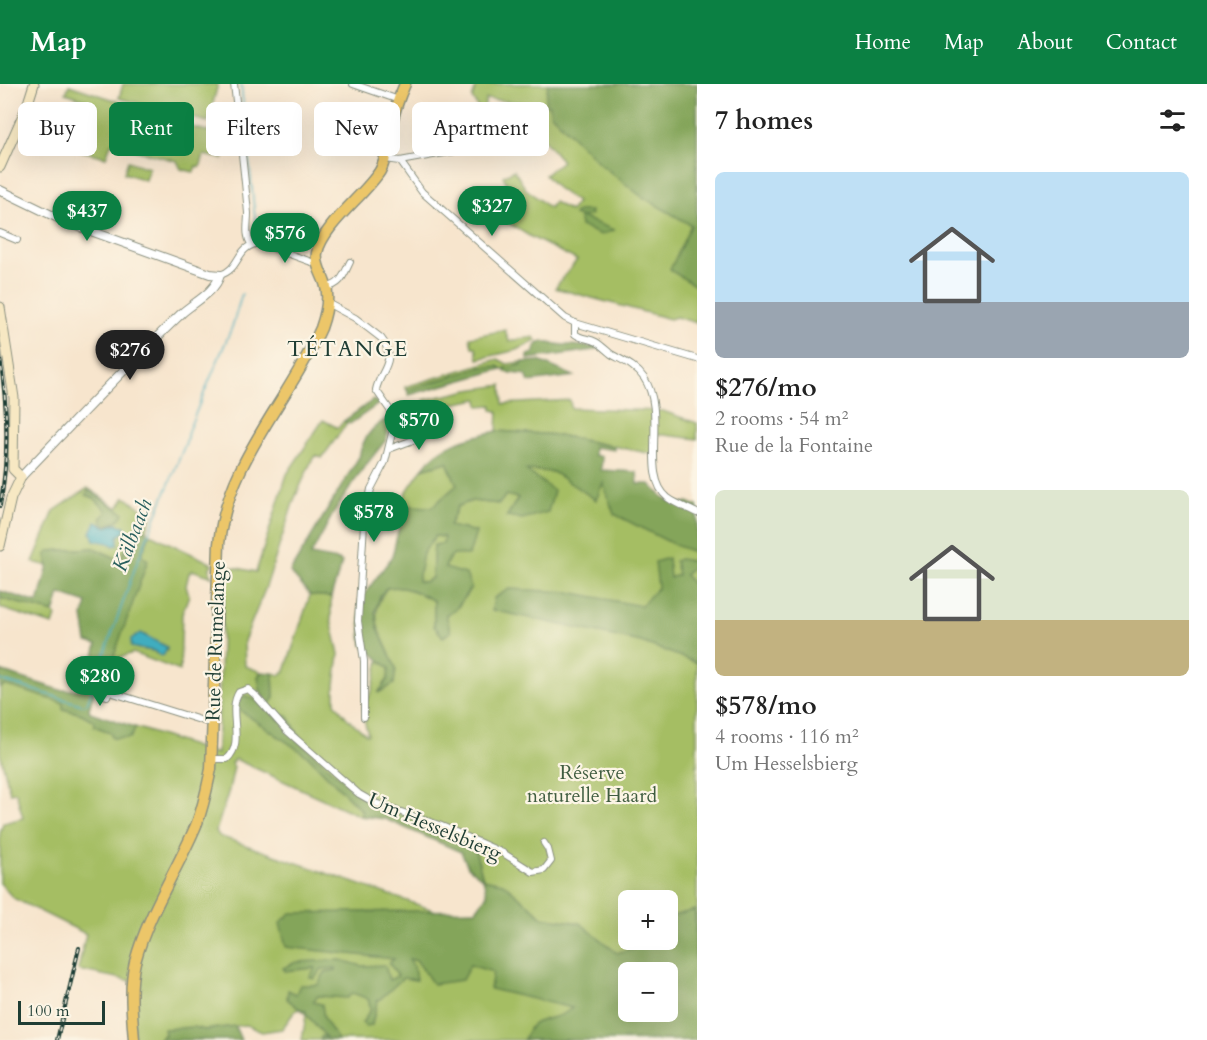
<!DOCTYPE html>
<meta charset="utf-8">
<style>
:root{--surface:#fff;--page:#f2f2f2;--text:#222;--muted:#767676;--accent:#0b8043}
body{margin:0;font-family:Cardo,serif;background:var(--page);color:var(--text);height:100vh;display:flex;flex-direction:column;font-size:22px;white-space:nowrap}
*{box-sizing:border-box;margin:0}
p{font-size:20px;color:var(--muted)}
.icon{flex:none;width:33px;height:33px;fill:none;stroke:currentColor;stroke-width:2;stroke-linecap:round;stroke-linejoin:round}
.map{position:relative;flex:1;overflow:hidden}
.panel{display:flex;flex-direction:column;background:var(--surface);width:510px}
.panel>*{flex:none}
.guide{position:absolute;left:18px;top:18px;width:570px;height:54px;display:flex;gap:12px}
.controls{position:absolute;left:618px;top:806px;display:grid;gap:12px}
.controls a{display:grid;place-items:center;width:60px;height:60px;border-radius:9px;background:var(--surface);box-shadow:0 6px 24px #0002;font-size:30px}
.scale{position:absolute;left:18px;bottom:15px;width:87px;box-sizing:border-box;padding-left:6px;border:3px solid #1f3d34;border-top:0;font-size:16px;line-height:21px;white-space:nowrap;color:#1f3d34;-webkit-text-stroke:4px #fcf5e5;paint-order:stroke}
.price{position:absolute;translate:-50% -51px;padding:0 14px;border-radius:21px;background:var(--accent);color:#fff;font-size:20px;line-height:39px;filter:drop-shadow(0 2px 3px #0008)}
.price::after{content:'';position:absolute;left:50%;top:36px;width:18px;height:14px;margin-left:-9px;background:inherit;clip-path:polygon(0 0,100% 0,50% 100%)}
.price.selected{background:#222;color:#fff}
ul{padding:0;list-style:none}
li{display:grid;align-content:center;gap:12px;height:318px;padding:0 18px}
li span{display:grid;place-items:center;height:186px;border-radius:9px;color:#555}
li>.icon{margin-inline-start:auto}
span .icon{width:108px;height:108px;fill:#fffc;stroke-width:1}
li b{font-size:26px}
h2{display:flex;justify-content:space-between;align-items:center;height:72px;padding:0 18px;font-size:26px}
.tag{padding:0 21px;border-radius:9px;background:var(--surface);box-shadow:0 6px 24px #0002;font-size:21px;line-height:54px}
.tag.selected{background:var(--accent);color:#fff}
header{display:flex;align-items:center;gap:36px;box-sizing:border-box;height:84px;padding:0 30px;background:var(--accent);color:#fff}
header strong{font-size:28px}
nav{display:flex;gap:33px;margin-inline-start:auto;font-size:21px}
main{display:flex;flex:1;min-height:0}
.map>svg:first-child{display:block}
.green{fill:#a5be64;stroke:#627e4c;stroke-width:1.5;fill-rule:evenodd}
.forest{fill:#84a55a;stroke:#527147;stroke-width:1.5;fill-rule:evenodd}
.water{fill:#41adbf;stroke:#30757a;stroke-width:1.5}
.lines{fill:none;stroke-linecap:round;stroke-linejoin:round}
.stream{stroke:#41adbf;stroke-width:1.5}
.minor-casing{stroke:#8b9180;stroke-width:8}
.tertiary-casing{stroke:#8b9180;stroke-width:10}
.secondary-casing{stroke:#8b9180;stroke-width:11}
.primary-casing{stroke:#8b9180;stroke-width:13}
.minor{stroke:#fff;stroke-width:6}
.tertiary{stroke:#fff;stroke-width:8}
.secondary{stroke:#f7e8c3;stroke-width:9}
.primary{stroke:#ecc669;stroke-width:10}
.rail-casing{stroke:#1f3d34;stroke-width:4}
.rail{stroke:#fcf5e5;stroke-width:1.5;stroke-dasharray:4.5;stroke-linecap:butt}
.labels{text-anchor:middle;stroke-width:4.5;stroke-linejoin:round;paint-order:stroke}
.street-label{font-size:20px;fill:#1f3d34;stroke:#fcf5e5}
.park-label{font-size:20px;fill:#405d40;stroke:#fcf5e5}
.water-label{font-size:21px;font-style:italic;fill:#295f5e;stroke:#fcf5e5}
.quarter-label{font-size:22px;letter-spacing:1.5px;fill:#1f3d34;stroke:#fcf5e5}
</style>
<header>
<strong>Map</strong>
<nav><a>Home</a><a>Map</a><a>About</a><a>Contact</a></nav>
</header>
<main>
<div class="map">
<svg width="697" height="956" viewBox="0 0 697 956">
<rect width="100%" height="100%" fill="#fcf5e5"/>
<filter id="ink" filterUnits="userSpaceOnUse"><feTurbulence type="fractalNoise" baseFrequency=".0167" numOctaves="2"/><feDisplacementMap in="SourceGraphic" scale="12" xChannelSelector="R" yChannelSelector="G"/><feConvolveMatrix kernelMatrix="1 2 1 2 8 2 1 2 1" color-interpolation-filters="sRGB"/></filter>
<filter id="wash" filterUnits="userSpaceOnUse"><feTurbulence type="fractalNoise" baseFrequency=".008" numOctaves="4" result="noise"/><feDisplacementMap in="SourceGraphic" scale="24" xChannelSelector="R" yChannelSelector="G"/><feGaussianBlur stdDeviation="1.35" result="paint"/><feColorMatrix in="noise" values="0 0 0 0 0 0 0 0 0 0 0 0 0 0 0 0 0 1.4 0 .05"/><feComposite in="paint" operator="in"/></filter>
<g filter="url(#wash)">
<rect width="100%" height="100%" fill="#f7e5cd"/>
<!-- green -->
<g class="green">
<path d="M123,0H218L208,38L119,14Z"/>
<path d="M477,0H548L546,20L697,0V239L676,233L670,235L555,204L577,176L531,153L494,130L474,107L482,103L485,111L507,100L503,92L514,86L525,104L549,124L554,118L570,127L577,118L557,104L545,91L562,77L539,50L533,48L537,20L486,15L484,25L478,24L472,14Z"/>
<path d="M69,1L136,23L135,28L210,48L214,52L213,57L228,61L223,75L204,71L200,83L196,82L194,88L181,85L177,77L111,60L106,73L78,66L91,18L66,9Z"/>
<path d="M128,77L149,84L145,96L124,89Z"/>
<path d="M505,246L509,257L534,253L536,257L517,266L478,275L476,263H472L470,253Z"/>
<path d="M498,275L507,280L523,278L521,281L502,285L484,283L407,306L405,303Z"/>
<path d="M502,301L503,320L570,316L571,324L663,327L697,339V355L656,350L653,370L558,351L497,347L498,327L492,326V321L479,322L478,315L427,325L424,316L469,306Z"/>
<path d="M323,336L338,344L344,337L347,339L322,374L316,371L312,376L294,416L266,503L244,557L245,582L261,588L258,593L274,614L273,589L280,591L285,587L310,511L331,513V536L339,570L335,601V619L347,634L367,651L368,650L365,639L363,622L372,607L379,576L389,584L388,595L379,608L396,584C383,556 365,532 387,504C405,501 418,508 434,517V542L458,523L471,504L445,484L448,474L476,448L449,442L458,422L472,417L499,420L506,411L518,414L507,432L553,407L525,386L554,388L596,415L603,398L614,430L697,433V956H302L306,931L301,925L295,927L282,945L262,948L246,941L165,950L158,956H134L132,897L78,886L86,850L13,814L0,799V749L3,739L23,734L16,708L10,709L0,669V604L5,601L64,619L63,625L82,630L95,637L94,642L110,648L133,650L135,643L217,670L224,481L256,488L287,390ZM257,617L280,644L359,710L475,765L483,795L487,796V811L476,826L439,828L219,752L216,747L229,706L234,683L231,679L235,675L360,732L362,727L309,673L241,627ZM628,816H668V855H628ZM628,888H668V927H628Z"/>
<path d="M447,378L457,401L432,423L404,422L405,410L422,385Z"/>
<path d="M88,404L118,424L125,413L151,431L146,448L141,444L135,446L120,476L94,464L49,467L46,471L48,482L33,478L54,427Z"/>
<path d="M150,450L213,480L210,483V490L213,493L192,486L189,489L186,502L189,511L182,530L180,587L133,569L116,575L110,595L106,594L141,472ZM145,551C151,559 160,557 167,563V567L156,570L154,567L138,565Z"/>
<path d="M435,452L444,453L443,460L434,461L432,494L425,498L417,497L423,469Z"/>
<path d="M0,514L54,529L56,532L53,541L0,524Z"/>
</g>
<!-- forest -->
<g class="forest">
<path d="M548,0H697V203L670,186L691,141L642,113L600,80L551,30L549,21H545Z"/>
<path d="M578,127H590L591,131L581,133L614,146L601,151L580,142L579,133L574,131Z"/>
<path d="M543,257C556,263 576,260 591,263L597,259L601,262L594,266L528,275V271L534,269C534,261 537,260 543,257Z"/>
<path d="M539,277L574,292L529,298L526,291L505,288V284L521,281L523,278Z"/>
<path d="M498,282L502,285L409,311L407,306L483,283Z"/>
<path d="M373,316L380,319L350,340L344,337Z"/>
<path d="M387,335L390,339L386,356L362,386L334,428L311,471L338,476L342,478L331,513L310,511L290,488L359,373C362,357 371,343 387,335Z"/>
<path d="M497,347L558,351L614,363V366L594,363V371L602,373L601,386L637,388L638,400H650C661,412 670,423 688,418L697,422V469L675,461L614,430L603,399L596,416L553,388L526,386L554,407L548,428L522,435L507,432L518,414L506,411L499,420L472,417L458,422L449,442L476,448L469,471C454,471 450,468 445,484L466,490L471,504C462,513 458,528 446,531L451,548L443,553L434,542V517C418,508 405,501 386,504L380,512L375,529L378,544L396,584L394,600L378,609L388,595L389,584L362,561L359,517L392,473L404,422L432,423L457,401L447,378L422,385C440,359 469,353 497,347ZM435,452L444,453L443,460L434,461L432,494L425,498L418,497L423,469Z"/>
<path d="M88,406L124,429C120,436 112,442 104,441L101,435L107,427L94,414L86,411Z"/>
<path d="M141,444L150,450L141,471L148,476L106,594L96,601L82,596V591L88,592L97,561L87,558L83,532L87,519L60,510L54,529L0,514V507L38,519L48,482L46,471L49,467L94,464L120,476L135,446Z"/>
<path d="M668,474L670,494L678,491L675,477L680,475L697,478L685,491L694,502L693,512L697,515V579L641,558L492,526L494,514L509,505L569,508L641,522L658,503L655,478Z"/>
<path d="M0,587L60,606L95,605L89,625L90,628L135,643L133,650L130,654H112L110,648L94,642V637L82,630L63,625V619L5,601L0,604Z"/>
<path d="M261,588L273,589L274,614L268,622L260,605L258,593Z"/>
<path d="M243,612C257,612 270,628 281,637L283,632L288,631L299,651L297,656L359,710L467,753L475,765L483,795L503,799L543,833L580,839L617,869L635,863L641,855H668V833L695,826L697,956H523C526,952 528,946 531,942C540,933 559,936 572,924L490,905L493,888L470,881L462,896L433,900L417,877L409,875L414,883L416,896L403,894L377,918L372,941L365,942L362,939L371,925L368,915L353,909L347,914L318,912L313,918L322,920L324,934L338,956L320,955L322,952L326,953L306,930V927L298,924L287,915L288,906L296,910L300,901H318L325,888L336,886V884L322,885L314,895L310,893L315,884L285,887L283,884L296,878L341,876L362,882L385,881L389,896L398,892L389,879L394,875L286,863L280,839L291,829L476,826L487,811L483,795L468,783L461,768L385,735L360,732L362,727L309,673L241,627L237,621L239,614ZM628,888H668V927H628Z"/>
<path d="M235,942L241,956H158L165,951L164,945L194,943L205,946Z"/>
</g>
<!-- water -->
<g class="water">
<path d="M96,438L107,443L118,439L119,441L125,442L124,448L118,452V461L114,462L109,459L94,456L91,448Z"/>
<path d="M140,549L167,563L164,571L161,572L154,567L131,563V555Z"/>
</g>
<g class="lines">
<!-- stream -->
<g class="stream">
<path d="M241,0L255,134L254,149"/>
<path d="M0,596L83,621L87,620L136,481L186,358L188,347L232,243L242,210"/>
</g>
</g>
</g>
<g filter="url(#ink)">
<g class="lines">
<defs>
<g id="minor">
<path d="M234,0C239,43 244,86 248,129C248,140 245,151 251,160"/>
<path d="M353,0L399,16"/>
<path d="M385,75L400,77L488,61L525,57L536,48"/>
<path d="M400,77L422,108L565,234L575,239L697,275"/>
<path d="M0,149L17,156"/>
<path d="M220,191C241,185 235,163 259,159L317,180"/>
<path d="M326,203C341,202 344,190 350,178"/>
<path d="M327,219L355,234L381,254C399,276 379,288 376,306L392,329L394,341L385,378L371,405L364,440L358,537L364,577V633"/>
<path d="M575,239V250C581,255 589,254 596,258C601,261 606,266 611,270C623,277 635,281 644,294C668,329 639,391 668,414C676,420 687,424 697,429"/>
<path d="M389,365L440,346"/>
<path d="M110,608L107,612L101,610L100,605L106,601L110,604V608L213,640"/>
<path d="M211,675H227C246,658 226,628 239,608L248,605L255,611L286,646L359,710L375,719L439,741L467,753L503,769L533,788L544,786L551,777L548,765L544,759"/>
</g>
<path id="tertiary" d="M0,106L66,138L210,190L220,191C215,208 196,217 182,229C126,282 74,338 21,393"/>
<g id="secondary">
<path d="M0,83L27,22L34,0"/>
<path d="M0,223L14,314L13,385L21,393L11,414L0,462"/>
</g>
<path id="primary" d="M134,956C132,930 129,903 135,878C148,829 178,785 197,739C204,721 207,704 211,685L219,460C227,377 289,317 321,244C326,230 330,213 325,199C322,190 315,180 317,169C322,142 365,111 380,87C387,75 387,61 390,48C393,32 398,15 405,0"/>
</defs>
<!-- minor casing -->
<use href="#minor" class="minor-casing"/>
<!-- tertiary casing -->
<use href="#tertiary" class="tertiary-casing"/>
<!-- secondary casing -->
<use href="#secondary" class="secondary-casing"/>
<!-- primary casing -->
<use href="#primary" class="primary-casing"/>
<!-- minor -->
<use href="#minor" class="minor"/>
<!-- tertiary -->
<use href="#tertiary" class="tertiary"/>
<!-- secondary -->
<use href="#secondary" class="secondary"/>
<!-- primary -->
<use href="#primary" class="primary"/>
<defs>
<g id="rail">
<path d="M0,275C8,324 9,373 0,422"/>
<path d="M57,956L79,864"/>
</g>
</defs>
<!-- rail casing -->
<use href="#rail" class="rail-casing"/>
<!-- rail -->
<use href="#rail" class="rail"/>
</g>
</g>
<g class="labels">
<!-- street labels -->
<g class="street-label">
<text transform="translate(215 557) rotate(-88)" y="7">Rue de Rumelange</text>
<text transform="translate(435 742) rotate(23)" y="7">Um Hesselsbierg</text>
</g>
<!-- park labels -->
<g class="park-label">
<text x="592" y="695">Réserve<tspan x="592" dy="23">naturelle Haard</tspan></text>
</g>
<!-- water labels -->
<g class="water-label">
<text transform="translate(132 451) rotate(-69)" y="7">Kälbaach</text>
</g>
<!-- quarter labels -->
<g class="quarter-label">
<text x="348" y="272">TÉTANGE</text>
</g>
</g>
</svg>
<div class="controls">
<a>+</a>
<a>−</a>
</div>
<div class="scale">100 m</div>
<b class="price" style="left:492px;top:153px">$327</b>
<b class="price" style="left:87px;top:158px">$437</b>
<b class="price" style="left:285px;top:180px">$576</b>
<b class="price selected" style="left:130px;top:297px">$276</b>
<b class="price" style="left:419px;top:367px">$570</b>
<b class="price" style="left:374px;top:459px">$578</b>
<b class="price" style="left:100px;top:623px">$280</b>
<div class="guide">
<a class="tag">Buy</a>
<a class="tag selected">Rent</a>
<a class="tag">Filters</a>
<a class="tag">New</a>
<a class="tag">Apartment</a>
</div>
</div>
<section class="panel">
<h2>7 homes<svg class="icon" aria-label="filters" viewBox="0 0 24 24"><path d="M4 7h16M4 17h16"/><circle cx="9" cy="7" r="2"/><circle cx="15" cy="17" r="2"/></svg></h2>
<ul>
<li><span style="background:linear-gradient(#bfe0f5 70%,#9aa5b1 0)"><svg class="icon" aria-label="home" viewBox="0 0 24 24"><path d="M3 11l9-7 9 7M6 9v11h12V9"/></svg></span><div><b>$276/mo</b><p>2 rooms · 54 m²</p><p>Rue de la Fontaine</p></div></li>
<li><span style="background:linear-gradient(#dfe7d0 70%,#c2b280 0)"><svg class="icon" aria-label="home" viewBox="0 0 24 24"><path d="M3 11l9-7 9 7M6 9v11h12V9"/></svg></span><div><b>$578/mo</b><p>4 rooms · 116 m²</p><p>Um Hesselsbierg</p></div></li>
</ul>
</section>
</main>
